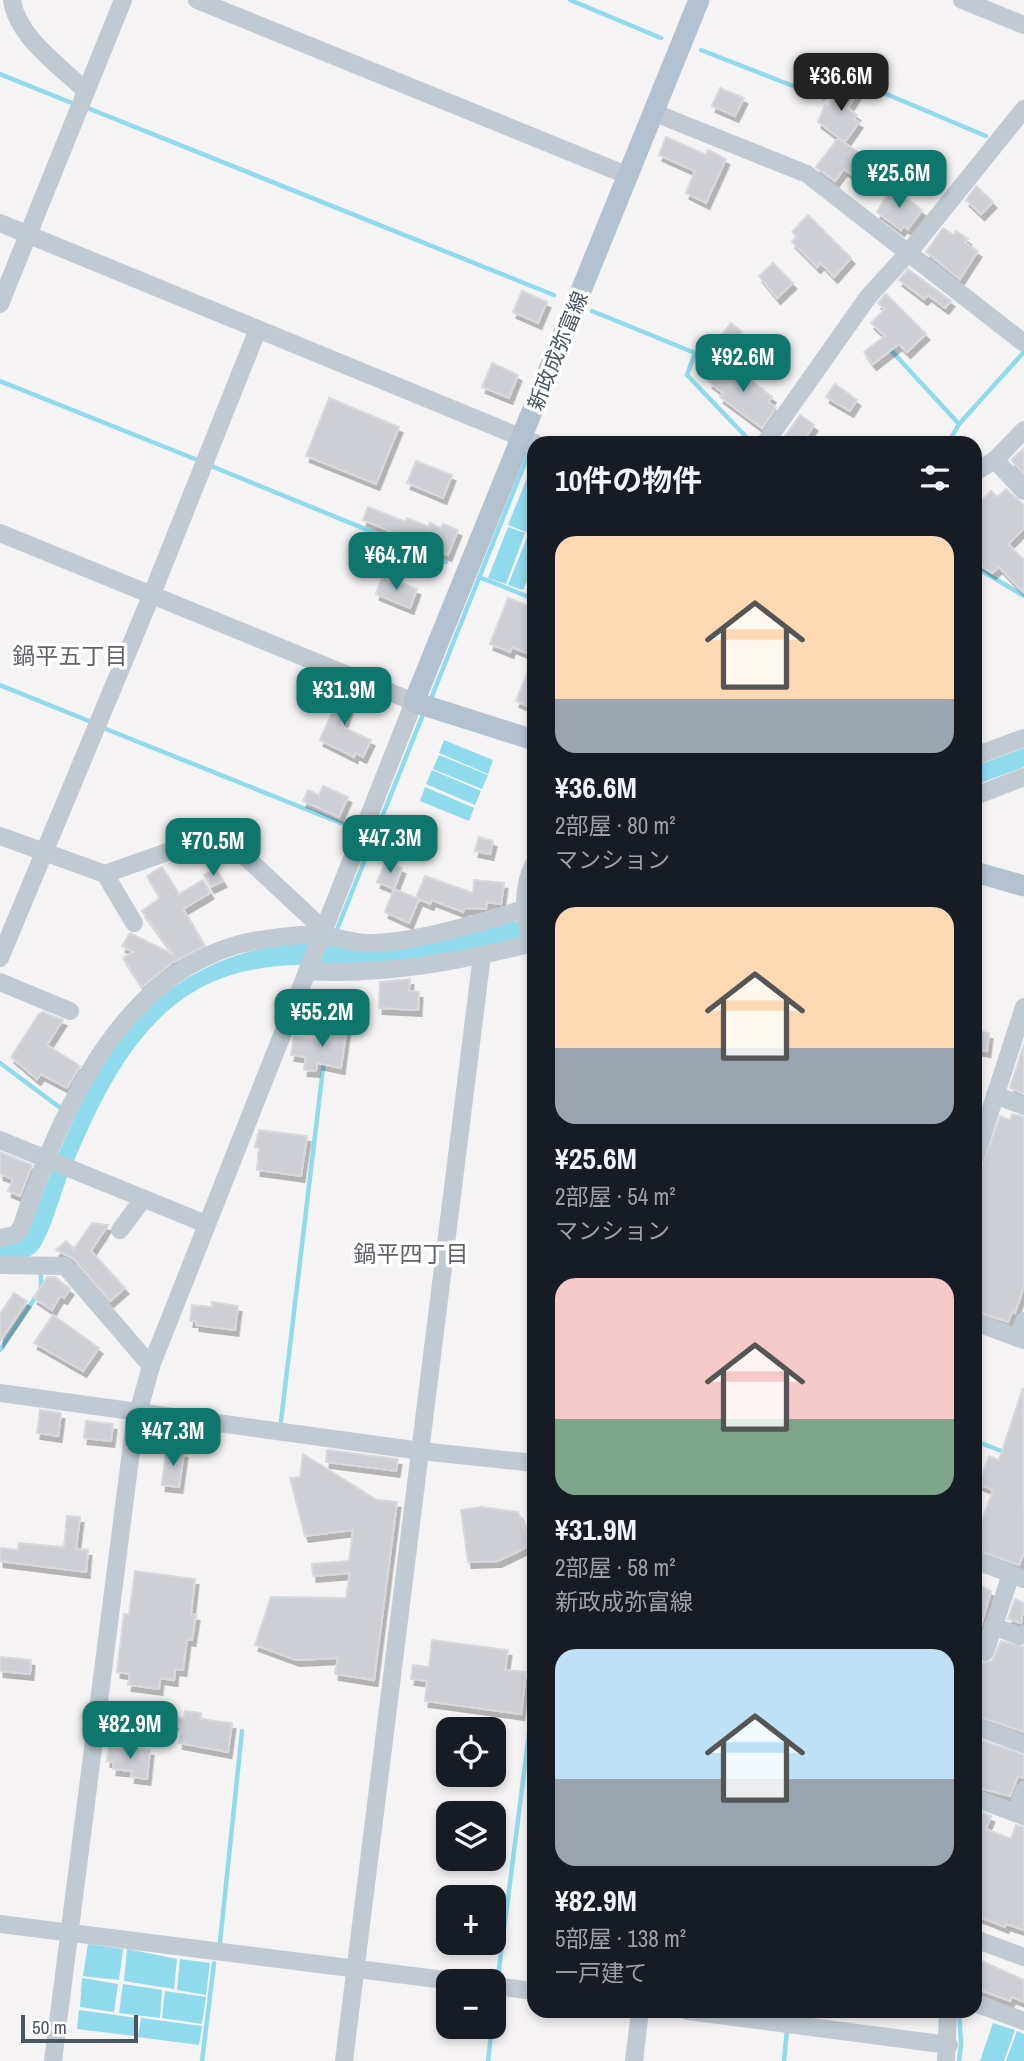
<!DOCTYPE html>
<html lang="ja">
<meta charset="utf-8">
<style>
:root{--surface:#171b24;--page:#242831;--text:#f1f3f6;--muted:#9ea1a6;--accent:#0f766e}
body{margin:0;font-family:"Archivo Narrow","Noto Sans JP",sans-serif;background:var(--page);color:var(--text);height:100vh;display:flex;flex-direction:column;font-size:26px;white-space:nowrap}
*{box-sizing:border-box;margin:0}
p{font-size:23px;color:var(--muted)}
.icon{flex:none;width:38px;height:38px;fill:none;stroke:currentColor;stroke-width:2;stroke-linecap:round;stroke-linejoin:round}
.map{position:relative;flex:1;overflow:hidden}
.side{position:absolute;left:527px;top:436px;width:455px;height:1582px;display:flex;flex-direction:column;background:var(--surface);border-radius:21px;box-shadow:0 4px 10px #0003}
.side>*{flex:none}
.controls{position:absolute;left:436px;top:1717px;display:grid;gap:14px}
.controls a{display:grid;place-items:center;width:70px;height:70px;border-radius:14px;background:var(--surface);box-shadow:0 4px 10px #0003;font-size:35px}
.scale{position:absolute;left:21px;bottom:18px;width:117px;box-sizing:border-box;padding-left:7px;border:4px solid #4a5661;border-top:0;font-size:19px;line-height:24px;white-space:nowrap;color:#4a5661;-webkit-text-stroke:5px #fff;paint-order:stroke}
.price{position:absolute;translate:-50% -60px;padding:0 16px;border-radius:14px;background:var(--accent);color:#fff;font-size:23px;line-height:46px;filter:drop-shadow(0 2px 4px #0008)}
.price::after{content:'';position:absolute;left:50%;top:42px;width:21px;height:16px;margin-left:-10px;background:inherit;clip-path:polygon(0 0,100% 0,50% 100%)}
.price.on{background:#222;color:#fff}
ul{padding:0;list-style:none}
li{display:grid;align-content:center;gap:14px;height:371px;padding:0 28px}
li span{display:grid;place-items:center;height:217px;border-radius:21px;color:#555}
li>.icon{margin-inline-start:auto}
span .icon{width:126px;height:126px;fill:#fffc;stroke-width:1}
li b{font-size:30px}
h2{display:flex;justify-content:space-between;align-items:center;height:84px;padding:0 28px;font-size:30px}
.map>svg:first-child{display:block}
.water{fill:#90daee}
.lines{fill:none;stroke-linecap:round;stroke-linejoin:round}
.stream{stroke:#90daee;stroke-width:4.5}
.building{fill:#cdcfd5;stroke:#d7d9de;stroke-width:2;filter:url(#shadow)}
.minor{stroke:#c1cad2;stroke-width:18}
.major{stroke:#b3c2d1;stroke-width:21}
.labels{text-anchor:middle;stroke-width:7;stroke-linejoin:round;paint-order:stroke}
.street-label{font-size:21px;fill:#4a5661;stroke:#fff}
.neighbourhood-label{font-size:23px;fill:#5f6368;stroke:#fff}
</style>
<div class="map">
<svg width="1024" height="2061" viewBox="0 0 1024 2061">
<defs>
<filter id="shadow"><feDropShadow dx="3.5" dy="6" stdDeviation="0" flood-color="#0004"/></filter>
</defs>
<rect width="100%" height="100%" fill="#f5f3f3"/>
<!-- water -->
<g class="water">
<path d="M527,478L534,481V513L526,532L508,525Z"/>
<path d="M534,520V564L523,590L508,585Z"/>
<path d="M508,527L525,533L506,584L488,578Z"/>
<path d="M444,740L493,760L488,774L439,753Z"/>
<path d="M1024,748V767L975,785V766Z"/>
<path d="M439,755L488,775L482,789L433,769Z"/>
<path d="M432,770L481,791L475,805L426,784Z"/>
<path d="M425,787L474,808L469,821L420,801Z"/>
<path d="M521,920L534,936C496,944 458,956 419,961C324,973 236,942 158,1020C116,1062 91,1121 68,1175C61,1192 48,1242 35,1253C23,1262 14,1261 0,1260V1242L28,1230C85,1088 124,965 296,942C322,939 349,951 375,949C424,947 473,931 521,920Z"/>
<path d="M88,1944L123,1949L119,1980L83,1976Z"/>
<path d="M127,1949L177,1959L174,1989L124,1981Z"/>
<path d="M180,1959L210,1963L206,1995L177,1990Z"/>
<path d="M82,1978L118,1984L114,2012L80,2007Z"/>
<path d="M123,1984L162,1990L160,2018L119,2013Z"/>
<path d="M165,1991L206,1997L202,2024L162,2018Z"/>
<path d="M79,2010L137,2018L135,2036L77,2029Z"/>
<path d="M141,2018L202,2026L199,2045L138,2037Z"/>
<path d="M993,2023L1015,2030L1004,2061H980Z"/>
<path d="M1017,2031L1024,2034V2061H1006Z"/>
</g>
<g class="lines">
<!-- stream -->
<g class="stream">
<path d="M570,0L661,38"/>
<path d="M701,50L824,98L848,78L986,136"/>
<path d="M0,74L72,103"/>
<path d="M90,109L554,295"/>
<path d="M592,311L695,353L687,375L751,442"/>
<path d="M887,346L959,424L1023,353"/>
<path d="M0,381L195,459"/>
<path d="M952,443L950,440L959,424"/>
<path d="M211,466L446,562"/>
<path d="M975,567L1024,596"/>
<path d="M479,577L534,599"/>
<path d="M0,685L89,721"/>
<path d="M432,696L530,450"/>
<path d="M106,729L343,824"/>
<path d="M338,927L422,717"/>
<path d="M326,1044L329,1021"/>
<path d="M0,1063L62,1109"/>
<path d="M0,1350L41,1289V1271"/>
<path d="M281,1421L324,1060"/>
<path d="M975,1441L1007,1453"/>
<path d="M220,1942L242,1731"/>
<path d="M498,1977L534,1694"/>
<path d="M789,2013V2011"/>
<path d="M494,2016L496,1994"/>
<path d="M202,2061L214,1963"/>
<path d="M488,2061L492,2026"/>
<path d="M784,2061L787,2030"/>
<path d="M959,2061L961,2044L959,2011"/>
</g>
</g>
<!-- building -->
<g class="building">
<path d="M845,81L859,90L848,108L857,115L854,119L859,122L845,142L818,122L825,105L828,107Z"/>
<path d="M720,88L744,98L735,116L712,106Z"/>
<path d="M666,137L706,155L708,150L726,159L706,203L686,193L695,171L659,155Z"/>
<path d="M838,138L864,157L851,174L844,169L835,181L816,167Z"/>
<path d="M976,186L993,202L981,214L966,200Z"/>
<path d="M890,190L896,195L898,192L922,210L908,229L904,226L901,230L877,212Z"/>
<path d="M808,215L851,258L834,277L821,263L817,267L792,242L797,236L792,232Z"/>
<path d="M943,228L954,235L956,231L968,239L965,243L978,251L960,279L926,252Z"/>
<path d="M773,263L793,283L777,298L759,276Z"/>
<path d="M908,269L951,301L945,308L928,295L924,299L899,280Z"/>
<path d="M522,291L547,302L538,323L513,312Z"/>
<path d="M886,294L926,334L907,352L899,344L873,364L864,352L885,336L871,323L885,309L878,303Z"/>
<path d="M731,323L742,332L732,344L721,336Z"/>
<path d="M727,360L772,397L768,402L776,408L762,428L720,397L723,393L709,382Z"/>
<path d="M492,363L518,375L509,398L482,387Z"/>
<path d="M835,384L857,400L850,411L826,397Z"/>
<path d="M329,398L399,427L376,484L306,456Z"/>
<path d="M800,415L814,425L802,443H780Z"/>
<path d="M1024,448V474L1011,460Z"/>
<path d="M416,461L452,475L443,498L407,483Z"/>
<path d="M1006,489L1024,505V528L1008,544L1024,560V593L999,567L992,573L975,561V507L991,491L997,497Z"/>
<path d="M368,507L406,522L407,518L429,527L430,523L441,528L443,524L458,530L448,555L363,520Z"/>
<path d="M383,575L417,589L410,608L376,594Z"/>
<path d="M508,598L534,608V656L512,647L510,652L490,644Z"/>
<path d="M533,659H534V709L516,701Z"/>
<path d="M340,684L355,690L342,727L371,740L363,757L355,753L354,757L320,740L337,701L338,696L335,695Z"/>
<path d="M323,786L348,797L339,817L303,801L308,790L319,795Z"/>
<path d="M479,837L493,841L490,854L475,851Z"/>
<path d="M386,861L402,868L394,889L377,882Z"/>
<path d="M162,867L179,894L203,880L210,893L183,909L205,946L173,962L142,987L123,958L133,952L122,946L130,933L174,955L142,911L160,898L147,876Z"/>
<path d="M216,869L223,881L211,887L204,875Z"/>
<path d="M425,876L473,893L474,880L504,883L501,904L487,902L486,909L465,908L463,912L432,900L430,904L416,898Z"/>
<path d="M394,889L419,899L409,923L385,912Z"/>
<path d="M410,979L409,991L419,992L418,1010L379,1008L380,982Z"/>
<path d="M43,1012L63,1020L47,1045L80,1066L67,1088L41,1074L37,1079L11,1057L39,1014Z"/>
<path d="M333,1023L347,1026L341,1068L317,1063L316,1071L304,1070L306,1057L291,1055L294,1037L329,1042Z"/>
<path d="M975,1031L989,1033L987,1051L975,1049Z"/>
<path d="M1024,1044V1094L1010,1088Z"/>
<path d="M1012,1114L1024,1117V1286L1015,1313L1012,1312L1008,1322L975,1311V1184L1000,1116L1010,1120Z"/>
<path d="M259,1130L307,1136L301,1176L257,1170L259,1148L255,1147Z"/>
<path d="M0,1152L32,1165L20,1196L8,1191L13,1179L0,1174Z"/>
<path d="M92,1223L108,1225L91,1251L125,1288L110,1301L73,1258L56,1250L66,1241L74,1249Z"/>
<path d="M47,1277H55L70,1289L64,1298L60,1296L52,1310L34,1298Z"/>
<path d="M14,1293L27,1301L0,1341V1314Z"/>
<path d="M212,1302L238,1306L235,1330L196,1325V1321H190L192,1305L212,1307Z"/>
<path d="M53,1315L99,1348L83,1371L34,1343Z"/>
<path d="M1023,1388L1024,1553L1019,1565L975,1549V1523L980,1525L993,1490L979,1484L989,1456L999,1460Z"/>
<path d="M40,1410L61,1413L58,1436L37,1433Z"/>
<path d="M86,1421L113,1424L111,1441L84,1438Z"/>
<path d="M166,1450L184,1452L179,1487L162,1485Z"/>
<path d="M327,1450L398,1459L396,1471L326,1462Z"/>
<path d="M303,1454L377,1500L397,1502L374,1680L335,1674L338,1658L296,1660L255,1645L271,1597L346,1598L350,1573L313,1576L312,1564L349,1561L353,1530L305,1536L290,1478L300,1477Z"/>
<path d="M481,1507L518,1512L531,1545L498,1561L468,1562L461,1510Z"/>
<path d="M67,1516L80,1517L76,1549L88,1550L86,1572L0,1561V1548L18,1550L19,1543L64,1547Z"/>
<path d="M135,1571L195,1579L191,1614L196,1615L192,1640L187,1639L183,1670L175,1669L174,1680L160,1678L159,1689L128,1685L130,1674L117,1672L124,1614L129,1615Z"/>
<path d="M975,1583L991,1591L975,1647Z"/>
<path d="M1015,1599L1024,1603L1021,1623L1008,1619Z"/>
<path d="M432,1640L508,1650L505,1670L526,1672L521,1714L425,1701L427,1681L411,1679L413,1665L429,1667Z"/>
<path d="M1001,1641L1024,1647V1732L975,1715V1656L982,1663L992,1661Z"/>
<path d="M0,1657L31,1660L30,1674L0,1671Z"/>
<path d="M185,1711L201,1713L200,1719L232,1723L228,1752L179,1743L181,1728L159,1714L184,1718Z"/>
<path d="M975,1738L1024,1755V1778L1018,1776L1010,1796L975,1787Z"/>
<path d="M109,1746L150,1750L147,1779L131,1777L132,1771L113,1769L114,1762L107,1761Z"/>
<path d="M975,1810L991,1816L986,1829L1011,1839L1016,1825L1024,1827V1930L1006,1924L1005,1927L975,1915V1858L979,1847L975,1845L979,1831L975,1830Z"/>
<path d="M975,1958L1024,1980V2002L1012,1997L1010,2001L975,1988Z"/>
</g>
<g class="lines">
<!-- minor -->
<g class="minor">
<path d="M12,0C17,37 61,67 86,91"/>
<path d="M197,0L629,176"/>
<path d="M962,0L1024,25"/>
<path d="M655,113L807,174L1024,343"/>
<path d="M0,223L535,443"/>
<path d="M0,304L123,0"/>
<path d="M1024,430L995,460L1024,491"/>
<path d="M765,443L868,297L909,252L1024,109"/>
<path d="M975,472L995,460"/>
<path d="M0,533L414,702L151,1366L134,1428L53,2061"/>
<path d="M975,756L1024,738"/>
<path d="M975,796L1024,777"/>
<path d="M0,836L105,874L215,835L224,837L324,930"/>
<path d="M105,874L134,923"/>
<path d="M532,944C525,916 520,891 534,864"/>
<path d="M0,958L152,594L258,329"/>
<path d="M307,971C384,976 459,961 534,943"/>
<path d="M0,982L70,1011"/>
<path d="M995,1095L1024,1106"/>
<path d="M0,1140L206,1224"/>
<path d="M975,1158L1024,1007"/>
<path d="M120,1230L143,1199"/>
<path d="M0,1238L15,1235L21,1228C62,1107 128,952 274,938C289,936 307,933 322,935C337,937 352,943 369,943C420,942 485,921 534,906"/>
<path d="M0,1265L65,1266L151,1366"/>
<path d="M975,1322L1024,1340"/>
<path d="M1018,1338L1024,1321"/>
<path d="M0,1393L421,1451L534,1463"/>
<path d="M975,1560L1024,1579"/>
<path d="M993,1626L1020,1636L1024,1634"/>
<path d="M985,1652L1011,1574"/>
<path d="M975,1726L1024,1744"/>
<path d="M975,1798L1024,1816"/>
<path d="M1016,1813L1024,1790"/>
<path d="M0,1924L453,1981"/>
<path d="M975,1939L1024,1957"/>
<path d="M494,1986L534,1991"/>
<path d="M975,2003L1024,2021"/>
<path d="M688,2011L949,2045"/>
<path d="M344,2061L482,955"/>
<path d="M634,2061L640,2011"/>
<path d="M946,2061L948,2011"/>
</g>
<!-- major -->
<g class="major">
<path d="M534,740L414,702L699,0"/>
<path d="M975,872L1024,886"/>
</g>
</g>
<g class="labels">
<!-- street labels -->
<g class="street-label">
<text transform="translate(558 351) rotate(-68)" y="7">新政成弥富線</text>
</g>
<!-- neighbourhood labels -->
<g class="neighbourhood-label">
<text x="70" y="664">鍋平五丁目</text>
<text x="411" y="1262">鍋平四丁目</text>
</g>
</g>
</svg>
<div class="controls">
<a><svg class="icon" aria-label="locate" viewBox="0 0 24 24"><circle cx="12" cy="12" r="6"/><path d="M12 2v4M12 18v4M2 12h4M18 12h4"/></svg></a>
<a><svg class="icon" aria-label="layers" viewBox="0 0 24 24"><path d="M12 4l9 5-9 5-9-5zM3 14l9 5 9-5"/></svg></a>
<a>+</a>
<a>−</a>
</div>
<div class="scale">50 m</div>
<b class="price on" style="left:841px;top:113px">¥36.6M</b>
<b class="price" style="left:899px;top:210px">¥25.6M</b>
<b class="price" style="left:743px;top:394px">¥92.6M</b>
<b class="price" style="left:396px;top:592px">¥64.7M</b>
<b class="price" style="left:344px;top:727px">¥31.9M</b>
<b class="price" style="left:390px;top:875px">¥47.3M</b>
<b class="price" style="left:213px;top:878px">¥70.5M</b>
<b class="price" style="left:322px;top:1049px">¥55.2M</b>
<b class="price" style="left:173px;top:1468px">¥47.3M</b>
<b class="price" style="left:130px;top:1761px">¥82.9M</b>
<section class="side">
<h2>10件の物件<svg class="icon" aria-label="filters" viewBox="0 0 24 24"><path d="M4 7h16M4 17h16"/><circle cx="9" cy="7" r="2"/><circle cx="15" cy="17" r="2"/></svg></h2>
<ul>
<li><span style="background:linear-gradient(#ffd9b3 75%,#9aa5b1 0)"><svg class="icon" aria-label="home" viewBox="0 0 24 24"><path d="M3 11l9-7 9 7M6 9v11h12V9"/></svg></span><div><b>¥36.6M</b><p>2部屋 · 80 m²</p><p>マンション</p></div></li>
<li><span style="background:linear-gradient(#ffd9b3 65%,#9aa5b1 0)"><svg class="icon" aria-label="home" viewBox="0 0 24 24"><path d="M3 11l9-7 9 7M6 9v11h12V9"/></svg></span><div><b>¥25.6M</b><p>2部屋 · 54 m²</p><p>マンション</p></div></li>
<li><span style="background:linear-gradient(#f6c9c9 65%,#7fa58c 0)"><svg class="icon" aria-label="home" viewBox="0 0 24 24"><path d="M3 11l9-7 9 7M6 9v11h12V9"/></svg></span><div><b>¥31.9M</b><p>2部屋 · 58 m²</p><p>新政成弥富線</p></div></li>
<li><span style="background:linear-gradient(#bfe0f5 60%,#9aa5b1 0)"><svg class="icon" aria-label="home" viewBox="0 0 24 24"><path d="M3 11l9-7 9 7M6 9v11h12V9"/></svg></span><div><b>¥82.9M</b><p>5部屋 · 138 m²</p><p>一戸建て</p></div></li>
</ul>
</section>
</div>
